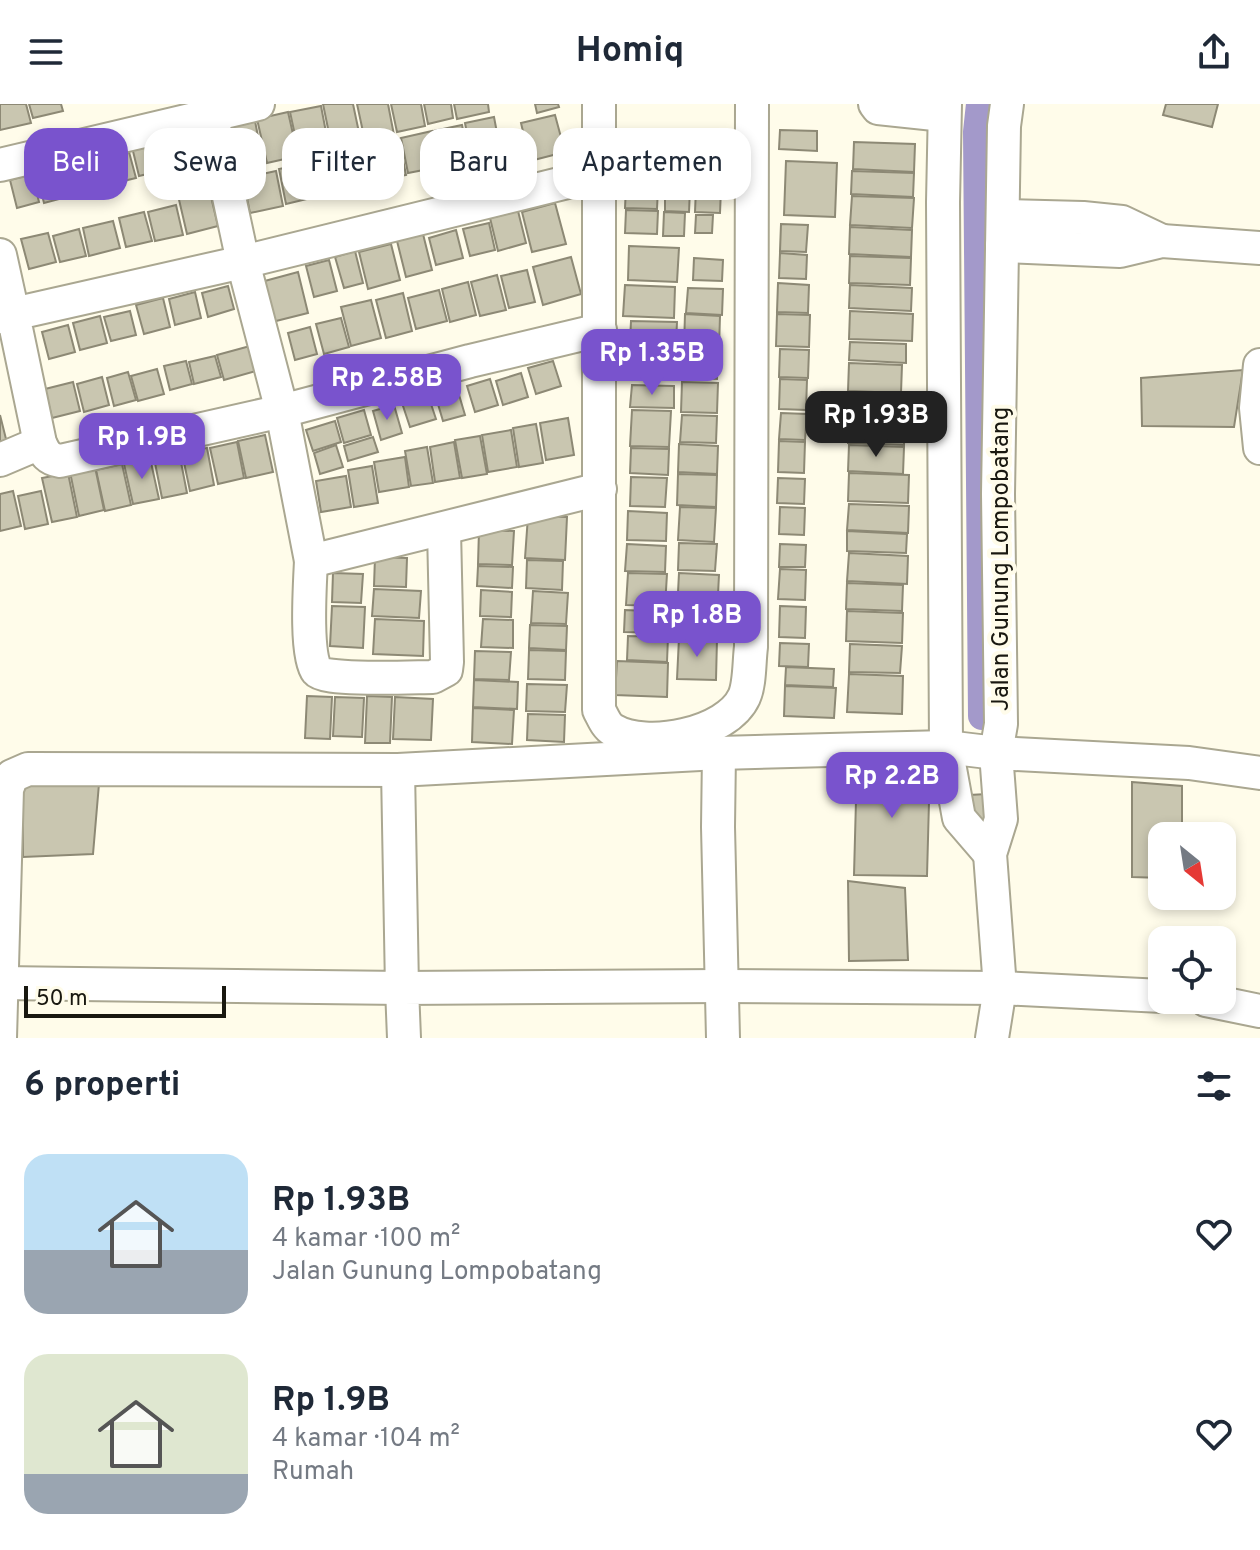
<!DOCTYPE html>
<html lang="id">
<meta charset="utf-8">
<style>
:root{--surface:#fff;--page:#f2f2f3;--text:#1f2937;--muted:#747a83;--accent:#7953cd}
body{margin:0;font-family:Overpass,sans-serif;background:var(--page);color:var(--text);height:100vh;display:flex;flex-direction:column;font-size:30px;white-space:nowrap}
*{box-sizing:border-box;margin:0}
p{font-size:26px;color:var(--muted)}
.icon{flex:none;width:44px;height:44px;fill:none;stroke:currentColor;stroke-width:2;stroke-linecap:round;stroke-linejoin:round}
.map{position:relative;height:934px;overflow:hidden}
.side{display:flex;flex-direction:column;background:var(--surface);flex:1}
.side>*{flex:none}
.top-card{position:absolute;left:24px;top:24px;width:800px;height:72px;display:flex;gap:16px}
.needle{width:52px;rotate:150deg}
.buttons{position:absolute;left:1148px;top:718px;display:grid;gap:16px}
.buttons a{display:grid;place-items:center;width:88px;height:88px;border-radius:16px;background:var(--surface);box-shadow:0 4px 12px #0003;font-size:40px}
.scale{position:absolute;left:24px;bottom:20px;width:202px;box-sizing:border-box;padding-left:8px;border:4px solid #191810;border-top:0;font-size:22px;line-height:28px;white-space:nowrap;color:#191810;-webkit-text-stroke:6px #fffcea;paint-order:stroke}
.price{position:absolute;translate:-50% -68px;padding:0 18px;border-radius:16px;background:var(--accent);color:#fff;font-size:26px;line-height:52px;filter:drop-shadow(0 2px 4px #0008)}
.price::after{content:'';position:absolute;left:50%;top:48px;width:24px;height:18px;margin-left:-12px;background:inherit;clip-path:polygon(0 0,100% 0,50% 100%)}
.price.on{background:#222;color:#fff}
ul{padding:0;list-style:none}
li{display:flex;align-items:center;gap:24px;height:200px;padding:0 24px}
li span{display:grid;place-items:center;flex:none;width:224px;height:160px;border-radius:24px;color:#555}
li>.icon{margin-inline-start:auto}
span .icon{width:96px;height:96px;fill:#fffc;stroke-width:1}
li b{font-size:34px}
h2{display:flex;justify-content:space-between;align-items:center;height:96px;padding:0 24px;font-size:34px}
.pill{padding:0 28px;border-radius:24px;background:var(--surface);box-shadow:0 4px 12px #0003;font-size:28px;line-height:72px}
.pill.on{background:var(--accent);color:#fff}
header{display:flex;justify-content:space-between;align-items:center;height:104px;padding:0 24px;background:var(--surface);font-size:36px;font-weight:700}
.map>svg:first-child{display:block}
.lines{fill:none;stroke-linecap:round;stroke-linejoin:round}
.canal{stroke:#a399ca;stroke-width:28}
.building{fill:#c9c6b0;stroke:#8d8975;stroke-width:2}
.street-casing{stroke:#aaa791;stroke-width:36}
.street{stroke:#fff;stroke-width:32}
.labels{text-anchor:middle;stroke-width:8;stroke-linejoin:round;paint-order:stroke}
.street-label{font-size:24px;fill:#191810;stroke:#fffcea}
</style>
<header><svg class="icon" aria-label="menu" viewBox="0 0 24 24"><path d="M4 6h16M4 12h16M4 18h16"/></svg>Homiq<svg class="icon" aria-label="share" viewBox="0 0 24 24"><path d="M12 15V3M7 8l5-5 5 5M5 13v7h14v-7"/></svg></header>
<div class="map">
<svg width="1260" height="934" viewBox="0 0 1260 934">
<rect width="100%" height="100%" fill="#fffcea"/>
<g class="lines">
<!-- canal -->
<path class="canal" d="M980,0L977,28L982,612"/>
</g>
<!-- building -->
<g class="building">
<path d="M0,0H26L31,19L0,26Z"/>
<path d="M29,0H61L63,7L33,14Z"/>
<path d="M323,0H353L361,38L332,44Z"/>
<path d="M357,0H388L394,31L365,37Z"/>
<path d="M391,0H421L425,22L397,28Z"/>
<path d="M424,0H451L453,14L428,20Z"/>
<path d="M454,0H488L489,8L457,15Z"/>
<path d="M535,0H558L559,3L537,9Z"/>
<path d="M1166,0H1218L1212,23L1163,11Z"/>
<path d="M321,2L329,44L299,50L290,8Z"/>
<path d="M288,8L298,52L267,59L257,15Z"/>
<path d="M555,11L565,48L530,57L521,19Z"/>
<path d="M494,13L501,50L472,56L465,19Z"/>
<path d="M255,17L263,58L231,64L222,24Z"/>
<path d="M462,21L469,56L440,63L433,27Z"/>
<path d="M780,26L817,27V47L779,45Z"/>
<path d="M432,27L439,63L408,69L401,34Z"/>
<path d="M191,31L197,58L172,64L165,38Z"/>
<path d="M399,35L406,71L376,77L369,41Z"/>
<path d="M160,36L168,65L139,72L132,43Z"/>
<path d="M854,38L915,40L914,68L853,65Z"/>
<path d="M365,43L372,78L347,84L340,48Z"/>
<path d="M129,48L136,74L107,81L100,55Z"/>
<path d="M336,48L344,87L317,93L309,54Z"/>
<path d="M97,55L104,81L79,88L73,61Z"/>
<path d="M786,57L837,59L835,113L784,111Z"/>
<path d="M304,60L311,94L286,100L279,65Z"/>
<path d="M67,62L74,91L44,99L37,70Z"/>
<path d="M276,67L283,102L250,109L243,74Z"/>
<path d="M852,67L914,69L913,93L851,90Z"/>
<path d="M32,70L39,98L17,104L10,76Z"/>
<path d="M208,80L218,122L187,130L177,87Z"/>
<path d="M626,83L658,84L657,105L625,104Z"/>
<path d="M696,84L721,85L720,109L695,108Z"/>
<path d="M665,85H690L689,108L665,107Z"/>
<path d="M852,92L914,94L912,124L850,121Z"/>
<path d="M555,99L566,140L532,148L522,108Z"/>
<path d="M176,101L183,131L155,137L148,108Z"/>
<path d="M626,106L658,107L657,130L625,129Z"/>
<path d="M518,107L526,139L498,147L490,114Z"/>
<path d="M144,108L152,137L126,143L119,114Z"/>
<path d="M664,108L685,109L684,132H663Z"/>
<path d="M696,111H713L712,129H695Z"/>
<path d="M113,117L120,144L89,152L83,124Z"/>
<path d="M489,119L495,146L470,152L463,125Z"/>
<path d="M781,120L808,121L806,148L780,147Z"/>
<path d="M850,123L912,126L911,153L849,150Z"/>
<path d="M79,125L86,152L60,158L53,132Z"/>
<path d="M456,126L463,154L436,161L429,134Z"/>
<path d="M48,129L56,158L29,165L21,135Z"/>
<path d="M423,130L432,166L406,173L397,137Z"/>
<path d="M391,140L400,176L368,185L359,148Z"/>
<path d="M629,142L679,144L677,178L628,176Z"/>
<path d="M355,147L363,179L344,184L335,153Z"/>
<path d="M780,149L807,151L806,175L779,174Z"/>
<path d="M850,152L911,154L910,181L849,179Z"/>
<path d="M571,153L581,190L543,201L533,163Z"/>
<path d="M694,154L723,156L722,177L693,176Z"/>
<path d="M329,156L337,187L314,193L306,162Z"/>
<path d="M527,166L535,198L509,204L501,172Z"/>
<path d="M298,168L308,209L272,218L261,178Z"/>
<path d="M497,171L506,206L480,212L471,178Z"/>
<path d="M468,178L476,211L450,218L442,185Z"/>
<path d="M778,179L809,181L808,209L777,208Z"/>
<path d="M625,181L675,183L674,214L623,212Z"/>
<path d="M850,181L912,184L911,207L849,204Z"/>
<path d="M228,182L234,205L208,213L202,189Z"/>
<path d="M688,184L723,185L722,211L686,209Z"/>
<path d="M439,186L447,217L416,225L408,194Z"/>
<path d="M195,188L201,214L175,221L169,195Z"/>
<path d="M403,189L412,227L386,234L376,196Z"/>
<path d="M163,194L170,223L144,230L136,201Z"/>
<path d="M371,196L381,234L351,242L341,203Z"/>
<path d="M130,207L136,231L111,237L104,213Z"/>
<path d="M850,207L913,210L912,237L849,235Z"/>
<path d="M685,210L720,212L719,244L684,243Z"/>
<path d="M777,210L810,211L809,243L776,242Z"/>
<path d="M100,212L107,239L80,246L73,219Z"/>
<path d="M341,214L349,243L324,250L316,220Z"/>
<path d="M631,217L677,218L676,239L630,238Z"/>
<path d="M68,221L75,248L49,255L42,228Z"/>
<path d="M310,223L317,250L295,256L288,229Z"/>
<path d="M850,238L906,240V259L849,256Z"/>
<path d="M250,242L256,267L224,276L217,251Z"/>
<path d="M630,244L676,246L674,276L629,275Z"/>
<path d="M682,244L718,245L717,275L681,273Z"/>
<path d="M780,245L809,246L808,274L779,273Z"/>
<path d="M215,252L221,273L194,280L189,258Z"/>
<path d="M186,257L192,280L170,286L164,262Z"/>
<path d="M553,257L561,282L536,290L528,264Z"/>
<path d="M849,259L902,261L901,289L848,287Z"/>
<path d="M157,265L164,290L138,297L131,272Z"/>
<path d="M1243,266L1234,323L1142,322L1141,274Z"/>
<path d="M128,268L136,296L114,302L107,274Z"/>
<path d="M521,269L528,293L503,301L496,277Z"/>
<path d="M102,273L109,301L84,308L77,280Z"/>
<path d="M490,275L498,301L475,308L467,282Z"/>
<path d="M780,275L807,276L806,306L779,305Z"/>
<path d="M73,278L80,307L52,314L45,285Z"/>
<path d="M682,278L718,279L717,309L681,308Z"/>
<path d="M632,281L674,282V304L630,303Z"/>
<path d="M457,284L465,311L443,317L435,290Z"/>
<path d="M848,289L904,291L903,315L847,312Z"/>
<path d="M428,291L436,315L410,323L402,299Z"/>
<path d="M394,301L402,329L381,336L373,307Z"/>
<path d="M364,306L371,331L344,339L337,314Z"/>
<path d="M632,306L671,307L669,343L630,342Z"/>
<path d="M781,309L807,310L805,336L779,335Z"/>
<path d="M0,311L8,343L0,345Z"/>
<path d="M682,311L717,312L716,339L680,338Z"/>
<path d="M568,314L574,351L546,356L540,319Z"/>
<path d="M849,314L905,316L904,341L848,339Z"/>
<path d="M335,317L341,338L313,347L306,326Z"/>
<path d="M536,320L543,359L519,363L513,324Z"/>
<path d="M511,326L517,363L488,368L482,331Z"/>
<path d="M265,331L273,368L246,374L238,337Z"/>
<path d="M480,332L487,370L462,374L455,336Z"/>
<path d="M373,333L378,348L348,357L344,342Z"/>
<path d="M779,337L805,338L804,369L778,368Z"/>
<path d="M237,338L244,374L218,380L210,344Z"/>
<path d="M454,338L460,374L435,378L430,343Z"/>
<path d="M679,340L718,342L717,370L678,368Z"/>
<path d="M336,341L343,363L320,370L314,349Z"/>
<path d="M849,341L904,343L903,370L848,367Z"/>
<path d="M427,343L433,379L411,382L405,347Z"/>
<path d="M207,344L214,381L190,387L182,349Z"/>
<path d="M631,344L669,345L668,371L630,369Z"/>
<path d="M179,348L187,389L162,394L154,354Z"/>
<path d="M405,353L409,383L379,388L374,358Z"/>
<path d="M150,354L159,395L133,400L124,360Z"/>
<path d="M122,360L131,401L105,407L96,366Z"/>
<path d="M372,362L378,399L354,403L348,366Z"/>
<path d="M95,363L104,406L79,412L70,368Z"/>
<path d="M68,369L77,413L52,418L42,374Z"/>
<path d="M849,369L909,371L908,399L848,397Z"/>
<path d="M678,370L717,371L716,403L677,401Z"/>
<path d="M346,372L351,403L321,408L316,377Z"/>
<path d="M631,373L667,374L665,403L630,402Z"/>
<path d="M778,374L805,375L804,400L777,399Z"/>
<path d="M13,387L21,422L0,427V390Z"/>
<path d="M41,387L48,420L25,425L18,392Z"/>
<path d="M849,400L909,402L908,429L847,426Z"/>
<path d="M680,403L716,404L714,438L678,436Z"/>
<path d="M780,403L805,404L804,431L779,430Z"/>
<path d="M628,407L667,409L666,437L627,436Z"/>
<path d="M528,412L567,413L565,456L525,454Z"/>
<path d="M479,426L514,427L512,461L478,460Z"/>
<path d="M847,427L907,430L906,449L847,447Z"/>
<path d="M679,439L717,440L715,467L678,466Z"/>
<path d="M627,440L666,442L665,468L625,467Z"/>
<path d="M780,440L806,441L805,463H779Z"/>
<path d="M849,449L908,452L907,480L847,477Z"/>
<path d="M375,453L407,454L406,483L374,482Z"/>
<path d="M527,456L563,457L562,486L526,484Z"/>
<path d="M478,462L513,463L512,484L477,482Z"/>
<path d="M780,465L806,466L805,496L778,495Z"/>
<path d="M333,469L363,470L361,499L332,498Z"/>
<path d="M628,469L667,470L665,502L626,501Z"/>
<path d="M679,469L719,471L717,510L677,508Z"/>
<path d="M847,479L903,481L902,507L846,505Z"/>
<path d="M374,485L421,487L419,514L372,512Z"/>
<path d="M481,486L512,488L511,513L480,512Z"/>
<path d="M533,487L568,489L566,520L531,519Z"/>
<path d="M332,502L365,503L363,544L330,542Z"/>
<path d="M780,502L806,503L805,534L779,533Z"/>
<path d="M625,506L670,508L668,529L624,528Z"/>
<path d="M847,507L903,509L902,539L846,537Z"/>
<path d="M679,511L718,513L717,532L678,530Z"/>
<path d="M375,515L424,517L423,552L373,550Z"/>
<path d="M483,515L513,516V544L481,543Z"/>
<path d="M530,521L567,522L566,546L529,544Z"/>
<path d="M628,532L668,533L667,558L627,556Z"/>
<path d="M679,534L717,535L716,576L677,575Z"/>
<path d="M780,539L809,540L808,563L779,562Z"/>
<path d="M850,540L902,542L900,569L849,568Z"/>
<path d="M529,546L566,547L565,576L528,575Z"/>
<path d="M475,547L511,548L509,576L474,575Z"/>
<path d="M617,557L668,559L667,593L615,591Z"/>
<path d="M786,563L834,565L833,583L785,581Z"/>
<path d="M849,570L903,572L902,610L847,608Z"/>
<path d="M474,576L518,578L517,605L473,603Z"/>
<path d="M527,580L567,581L565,608L526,607Z"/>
<path d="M785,582L836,584L834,614L784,612Z"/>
<path d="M307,592L332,593L330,635L305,634Z"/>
<path d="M367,592L392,593L390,639H365Z"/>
<path d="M335,593L364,594L362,633L333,632Z"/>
<path d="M395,593L433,595L431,636L393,635Z"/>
<path d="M473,604L514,606L512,640L472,638Z"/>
<path d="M528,610L565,611L564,638L527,636Z"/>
<path d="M857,659L930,661L927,772L854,771Z"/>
<path d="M100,668L93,750L23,753V677Z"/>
<path d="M1132,678L1182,682V732H1162V774L1132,773Z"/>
<path d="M987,690L989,718L970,719L969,691Z"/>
<path d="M848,777L905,784L908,856L849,857Z"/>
</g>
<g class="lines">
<defs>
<g id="street">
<path d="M209,0L243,158L282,307L311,457L600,385"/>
<path d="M599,0V606C603,613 606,622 613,626C646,646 727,630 744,593C750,580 749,558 751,543L752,0"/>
<path d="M875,0L878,4L944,11"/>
<path d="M945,0L943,98L946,643L959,714L990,750"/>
<path d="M0,61L258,0"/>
<path d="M1003,112L1083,114L1122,118L1162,137"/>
<path d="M1002,142L1120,147L1162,137L1260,144"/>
<path d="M0,151L13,210L0,213"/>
<path d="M600,226L470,257L282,307L60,357C48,355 45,350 40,339L13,210L243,158L600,70L750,54"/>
<path d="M1260,261L1256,304L1260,344"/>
<path d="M0,356L40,339"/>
<path d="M311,457C310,478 305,553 317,567C325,577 415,573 433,573L446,566L447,558L444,426"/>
<path d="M719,649L718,723L723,934"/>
<path d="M1,879L402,884L398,666"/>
<path d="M1206,896L1260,907"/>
<path d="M0,934L7,685L12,672L28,665L398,666L719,649L946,643L996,649L1189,659L1260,669"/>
<path d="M404,934L402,884L723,882L1000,884L1162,892"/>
<path d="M992,934L1000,884L990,750L1001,715L996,649L1001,620L998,390L1004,22L1007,0"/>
</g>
</defs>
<!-- street casing -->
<use href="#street" class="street-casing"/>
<!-- street -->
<use href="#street" class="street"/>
</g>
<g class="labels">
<!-- street labels -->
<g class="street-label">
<text transform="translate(1000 455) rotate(-90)" y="8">Jalan Gunung Lompobatang</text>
</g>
</g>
</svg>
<div class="buttons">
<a><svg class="needle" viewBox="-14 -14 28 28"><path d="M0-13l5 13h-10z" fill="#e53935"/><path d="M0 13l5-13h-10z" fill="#747a83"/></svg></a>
<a><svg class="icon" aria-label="locate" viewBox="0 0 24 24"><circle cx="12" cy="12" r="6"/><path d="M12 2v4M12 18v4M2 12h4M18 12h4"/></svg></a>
</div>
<div class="scale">50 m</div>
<b class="price" style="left:652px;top:293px">Rp 1.35B</b>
<b class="price" style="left:387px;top:318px">Rp 2.58B</b>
<b class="price on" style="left:876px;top:355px">Rp 1.93B</b>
<b class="price" style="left:142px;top:377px">Rp 1.9B</b>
<b class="price" style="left:697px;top:555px">Rp 1.8B</b>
<b class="price" style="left:892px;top:716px">Rp 2.2B</b>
<div class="top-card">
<a class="pill on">Beli</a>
<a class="pill">Sewa</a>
<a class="pill">Filter</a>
<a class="pill">Baru</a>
<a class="pill">Apartemen</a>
</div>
</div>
<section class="side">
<h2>6 properti<svg class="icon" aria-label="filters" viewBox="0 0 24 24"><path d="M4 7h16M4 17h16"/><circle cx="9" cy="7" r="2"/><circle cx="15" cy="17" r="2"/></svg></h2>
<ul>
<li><span style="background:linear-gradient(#bfe0f5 60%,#9aa5b1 0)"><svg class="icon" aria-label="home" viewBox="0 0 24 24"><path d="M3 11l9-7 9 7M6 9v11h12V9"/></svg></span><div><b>Rp 1.93B</b><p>4 kamar · 100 m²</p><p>Jalan Gunung Lompobatang</p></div><svg class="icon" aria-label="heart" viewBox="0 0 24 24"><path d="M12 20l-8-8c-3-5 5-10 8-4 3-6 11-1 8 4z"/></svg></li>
<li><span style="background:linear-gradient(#dfe7d0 75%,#9aa5b1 0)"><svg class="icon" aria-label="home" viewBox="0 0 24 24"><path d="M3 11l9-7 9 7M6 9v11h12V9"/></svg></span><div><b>Rp 1.9B</b><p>4 kamar · 104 m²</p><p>Rumah</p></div><svg class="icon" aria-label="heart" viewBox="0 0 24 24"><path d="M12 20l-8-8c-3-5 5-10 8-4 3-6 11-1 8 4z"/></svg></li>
</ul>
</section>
